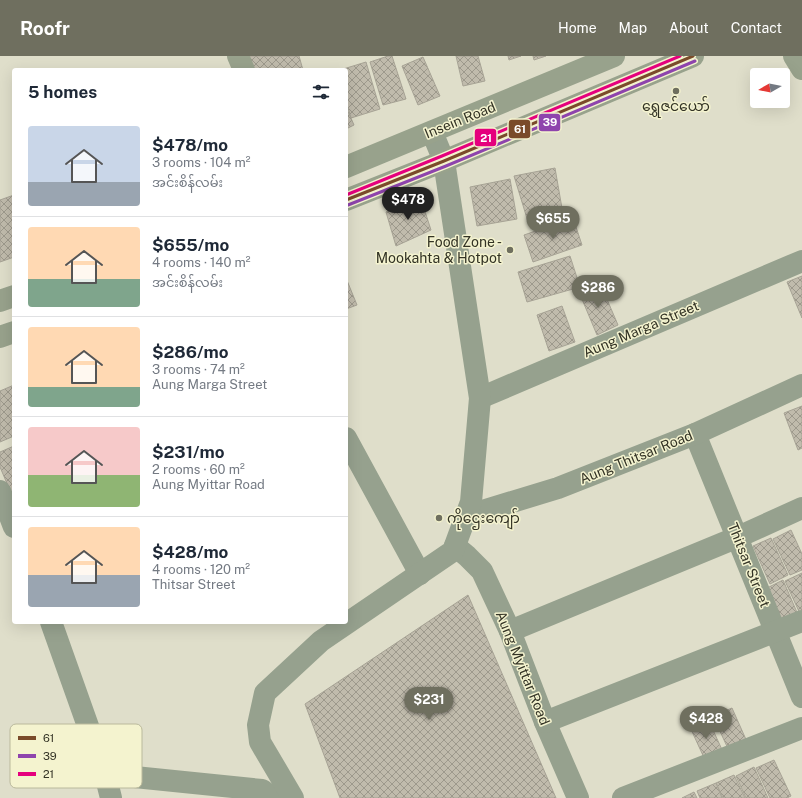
<!DOCTYPE html>
<meta charset="utf-8">
<style>
:root{--surface:#fff;--page:#f6f6f7;--text:#1f2937;--muted:#747a83;--line:#e0e1e3;--accent:#6f6f5f}
body{margin:0;font-family:"Public Sans","Noto Sans Myanmar",sans-serif;background:var(--page);color:var(--text);height:100vh;display:flex;flex-direction:column;font-size:15px;white-space:nowrap}
*{box-sizing:border-box;margin:0}
p{font-size:13px;color:var(--muted)}
.icon{flex:none;width:22px;height:22px;fill:none;stroke:currentColor;stroke-width:2;stroke-linecap:round;stroke-linejoin:round}
.map{position:relative;flex:1;overflow:hidden}
.panel{position:absolute;left:12px;top:12px;width:336px;height:556px;display:flex;flex-direction:column;background:var(--surface);border-radius:4px;box-shadow:0 4px 16px #0002}
.panel>*{flex:none}
.needle{width:26px;rotate:261deg}
.controls{position:absolute;left:750px;top:12px;display:grid;gap:8px}
.controls a{display:grid;place-items:center;width:40px;height:40px;border-radius:4px;background:var(--surface);box-shadow:0 4px 16px #0002;font-size:20px}
.price{position:absolute;translate:-50% -34px;padding:0 9px;border-radius:14px;background:var(--accent);color:#fff;font-size:13px;line-height:26px;filter:drop-shadow(0 1px 2px #0008)}
.price::after{content:'';position:absolute;left:50%;top:24px;width:12px;height:9px;margin-left:-6px;background:inherit;clip-path:polygon(0 0,100% 0,50% 100%)}
.price.on{background:#222;color:#fff}
ul{padding:0;list-style:none}
li{display:flex;align-items:center;gap:12px;height:100px;padding:0 16px}
li+li{border-top:1px solid var(--line)}
li span{display:grid;place-items:center;flex:none;width:112px;height:80px;border-radius:4px;color:#555}
li>.icon{margin-inline-start:auto}
span .icon{width:48px;height:48px;fill:#fffc;stroke-width:1}
li b{font-size:17px}
h2{display:flex;justify-content:space-between;align-items:center;height:48px;padding:0 16px;font-size:17px}
header{display:flex;align-items:center;gap:24px;box-sizing:border-box;height:56px;padding:0 20px;background:var(--accent);color:#fff}
header strong{font-size:19px}
nav{display:flex;gap:22px;margin-inline-start:auto;font-size:14px}
.map>svg:first-child{display:block}
.building{fill:url(#building-cross-hatch);stroke:#a7a395}
.lines{fill:none;stroke-linecap:round;stroke-linejoin:round}
.minor{stroke:#96a18e;stroke-width:22}
.major{stroke:#98a28c;stroke-width:22}
.bus-1-casing{stroke:#f4f3cf;stroke-width:6}
.bus-2-casing{stroke:#f4f3cf;stroke-width:6}
.bus-3-casing{stroke:#f4f3cf;stroke-width:6}
.bus-1{stroke:#7a4b2a;stroke-width:3}
.bus-2{stroke:#8e44ad;stroke-width:3}
.bus-3{stroke:#e5007d;stroke-width:3}
.poi-dot{fill:#6f6f5f;stroke:#f4f3cf;stroke-width:1.5}
.labels{text-anchor:middle;stroke-width:3;stroke-linejoin:round;paint-order:stroke}
.poi-label{font-size:14px;fill:#333325;stroke:#f4f3cf}
.street-label{font-size:14px;fill:#333325;stroke:#f4f3cf}
.key{fill:#f4f3cf;stroke:#bab99c;stroke-width:1}
.key-label{font-size:11px;fill:#333325}
.line-badge{stroke:#f4f3cf;stroke-width:1.5}
.badge-label{font-size:11px;text-anchor:middle;font-weight:bold;fill:#fff}
</style>
<header>
<strong>Roofr</strong>
<nav><a>Home</a><a>Map</a><a>About</a><a>Contact</a></nav>
</header>
<div class="map">
<svg width="802" height="742" viewBox="0 0 802 742">
<defs>
<pattern id="building-cross-hatch" width="8" height="8" patternUnits="userSpaceOnUse"><rect width="8" height="8" fill="#c0bbac"/><path d="M0 0l8 8M0 8l8-8" fill="none" stroke="#9d998c"/></pattern>
</defs>
<rect width="100%" height="100%" fill="#dfdeca"/>
<!-- building -->
<g class="building">
<path d="M247,0H299L303,14H251Z"/>
<path d="M388,0H392L406,43L383,49L370,6Z"/>
<path d="M456,0H478L485,25L463,30Z"/>
<path d="M508,0H521L509,4Z"/>
<path d="M533,0H546L534,4Z"/>
<path d="M423,1L440,40L418,49L402,10Z"/>
<path d="M366,6L380,53L351,62L346,45V14H340Z"/>
<path d="M346,51L354,69L346,73Z"/>
<path d="M555,112L563,158L529,169L514,120Z"/>
<path d="M510,123L517,163L477,170L470,131Z"/>
<path d="M14,139V201L0,206V144Z"/>
<path d="M420,140L431,174L396,190L386,156Z"/>
<path d="M573,162L582,189L533,206L524,179Z"/>
<path d="M570,200L580,231L527,246L518,216Z"/>
<path d="M802,220V262L787,226Z"/>
<path d="M346,222L357,249L346,253Z"/>
<path d="M600,227L618,269L597,279L579,236Z"/>
<path d="M562,250L575,286L549,295L537,259Z"/>
<path d="M14,329V380L0,386V335Z"/>
<path d="M802,350V392L798,394L784,357Z"/>
<path d="M14,390V444L0,411V396Z"/>
<path d="M791,474L802,498V514L790,519L773,483Z"/>
<path d="M771,482L788,519L770,528L753,490Z"/>
<path d="M802,517V562L785,525Z"/>
<path d="M783,524L799,561L781,569L765,533Z"/>
<path d="M468,539L556,742H340L305,648Z"/>
<path d="M732,652L748,688L730,697L713,660Z"/>
<path d="M707,661L724,698L706,706L689,669Z"/>
<path d="M774,704L791,740L787,742H770L756,712Z"/>
<path d="M754,711L768,742H746L736,720Z"/>
<path d="M734,719L745,742H723L716,727Z"/>
<path d="M716,727L722,742H700L697,735Z"/>
<path d="M694,736L697,742H682Z"/>
</g>
<g class="lines">
<!-- minor -->
<g class="minor">
<path d="M480,342L802,205"/>
<path d="M695,378L802,641"/>
<path d="M346,382L420,518"/>
<path d="M0,435L14,471"/>
<path d="M466,460L558,432L695,378L802,329"/>
<path d="M455,490L467,500L482,515L510,575L545,666L578,742"/>
<path d="M51,566L105,718L111,742"/>
<path d="M510,575L738,481L802,452"/>
<path d="M545,666L802,565"/>
<path d="M105,718L262,734L273,742"/>
<path d="M293,742L260,686L258,669L265,637L321,585L453,495L471,446L480,342L444,105L432,76"/>
<path d="M623,742L802,672"/>
</g>
<!-- major -->
<g class="major">
<path d="M238,0L244,14"/>
<path d="M794,0L802,13"/>
<path d="M346,111L614,0"/>
<path d="M346,144L444,105L693,0"/>
<path d="M0,245L14,240"/>
<path d="M0,281L14,276"/>
</g>
<defs>
<path id="bus-1" d="M346,144L444,105L693,0"/>
<path id="bus-2" d="M348,149L446,110L695,5"/>
<path id="bus-3" d="M346,139L442,100L680,0"/>
</defs>
<!-- bus-1 casing -->
<use href="#bus-1" class="bus-1-casing"/>
<!-- bus-2 casing -->
<use href="#bus-2" class="bus-2-casing"/>
<!-- bus-3 casing -->
<use href="#bus-3" class="bus-3-casing"/>
<!-- bus-1 -->
<use href="#bus-1" class="bus-1"/>
<!-- bus-2 -->
<use href="#bus-2" class="bus-2"/>
<!-- bus-3 -->
<use href="#bus-3" class="bus-3"/>
</g>
<!-- markers -->
<g class="poi-dot">
<circle cx="676" cy="35" r="4"/>
<circle cx="510" cy="194" r="4"/>
<circle cx="439" cy="462" r="4"/>
</g>
<g class="labels">
<!-- poi labels -->
<g class="poi-label">
<text x="676" y="55">ရွှေဇင်ယော်</text>
<text x="502" y="191" text-anchor="end">Food Zone -<tspan x="502" dy="16">Mookahta &amp; Hotpot</tspan></text>
<text x="447" y="467" text-anchor="start">ကိုဌေးကျော်</text>
</g>
<!-- street labels -->
<g class="street-label">
<text transform="translate(460 64) rotate(-22)" y="5">Insein Road</text>
<text transform="translate(641 273) rotate(-23)" y="5">Aung Marga Street</text>
<text transform="translate(636 401) rotate(-22)" y="5">Aung Thitsar Road</text>
<text transform="translate(749 509) rotate(68)" y="5">Thitsar Street</text>
<text transform="translate(523 612) rotate(68)" y="5">Aung Myittar Road</text>
</g>
</g>
<!-- legend -->
<rect x="10" y="668" width="132" height="64" rx="6" class="key"/>
<rect x="18" y="680" width="18" height="4" fill="#7a4b2a"/>
<rect x="18" y="698" width="18" height="4" fill="#8e44ad"/>
<rect x="18" y="716" width="18" height="4" fill="#e5007d"/>
<g class="key-label">
<text x="43" y="686">61</text>
<text x="43" y="704">39</text>
<text x="43" y="722">21</text>
</g>
<g class="line-badge">
<rect x="538" y="57" width="23" height="19" rx="4" fill="#8e44ad"/>
<rect x="508" y="63" width="23" height="20" rx="4" fill="#7a4b2a"/>
<rect x="474" y="72" width="23" height="19" rx="4" fill="#e5007d"/>
</g>
<g class="badge-label">
<text x="550" y="70">39</text>
<text x="520" y="77">61</text>
<text x="486" y="86">21</text>
</g>
</svg>
<div class="controls">
<a><svg class="needle" viewBox="-14 -14 28 28"><path d="M0-13l5 13h-10z" fill="#e53935"/><path d="M0 13l5-13h-10z" fill="#747a83"/></svg></a>
</div>
<b class="price on" style="left:408px;top:165px">$478</b>
<b class="price" style="left:553px;top:184px">$655</b>
<b class="price" style="left:598px;top:253px">$286</b>
<b class="price" style="left:429px;top:665px">$231</b>
<b class="price" style="left:706px;top:684px">$428</b>
<section class="panel">
<h2>5 homes<svg class="icon" aria-label="filters" viewBox="0 0 24 24"><path d="M4 7h16M4 17h16"/><circle cx="9" cy="7" r="2"/><circle cx="15" cy="17" r="2"/></svg></h2>
<ul>
<li><span style="background:linear-gradient(#c9d6e8 70%,#9aa5b1 0)"><svg class="icon" aria-label="home" viewBox="0 0 24 24"><path d="M3 11l9-7 9 7M6 9v11h12V9"/></svg></span><div><b>$478/mo</b><p>3 rooms · 104 m²</p><p>အင်းစိန်လမ်း</p></div></li>
<li><span style="background:linear-gradient(#ffd9b3 65%,#7fa58c 0)"><svg class="icon" aria-label="home" viewBox="0 0 24 24"><path d="M3 11l9-7 9 7M6 9v11h12V9"/></svg></span><div><b>$655/mo</b><p>4 rooms · 140 m²</p><p>အင်းစိန်လမ်း</p></div></li>
<li><span style="background:linear-gradient(#ffd9b3 75%,#7fa58c 0)"><svg class="icon" aria-label="home" viewBox="0 0 24 24"><path d="M3 11l9-7 9 7M6 9v11h12V9"/></svg></span><div><b>$286/mo</b><p>3 rooms · 74 m²</p><p>Aung Marga Street</p></div></li>
<li><span style="background:linear-gradient(#f6c9c9 60%,#8fb573 0)"><svg class="icon" aria-label="home" viewBox="0 0 24 24"><path d="M3 11l9-7 9 7M6 9v11h12V9"/></svg></span><div><b>$231/mo</b><p>2 rooms · 60 m²</p><p>Aung Myittar Road</p></div></li>
<li><span style="background:linear-gradient(#ffd9b3 60%,#9aa5b1 0)"><svg class="icon" aria-label="home" viewBox="0 0 24 24"><path d="M3 11l9-7 9 7M6 9v11h12V9"/></svg></span><div><b>$428/mo</b><p>4 rooms · 120 m²</p><p>Thitsar Street</p></div></li>
</ul>
</section>
</div>
